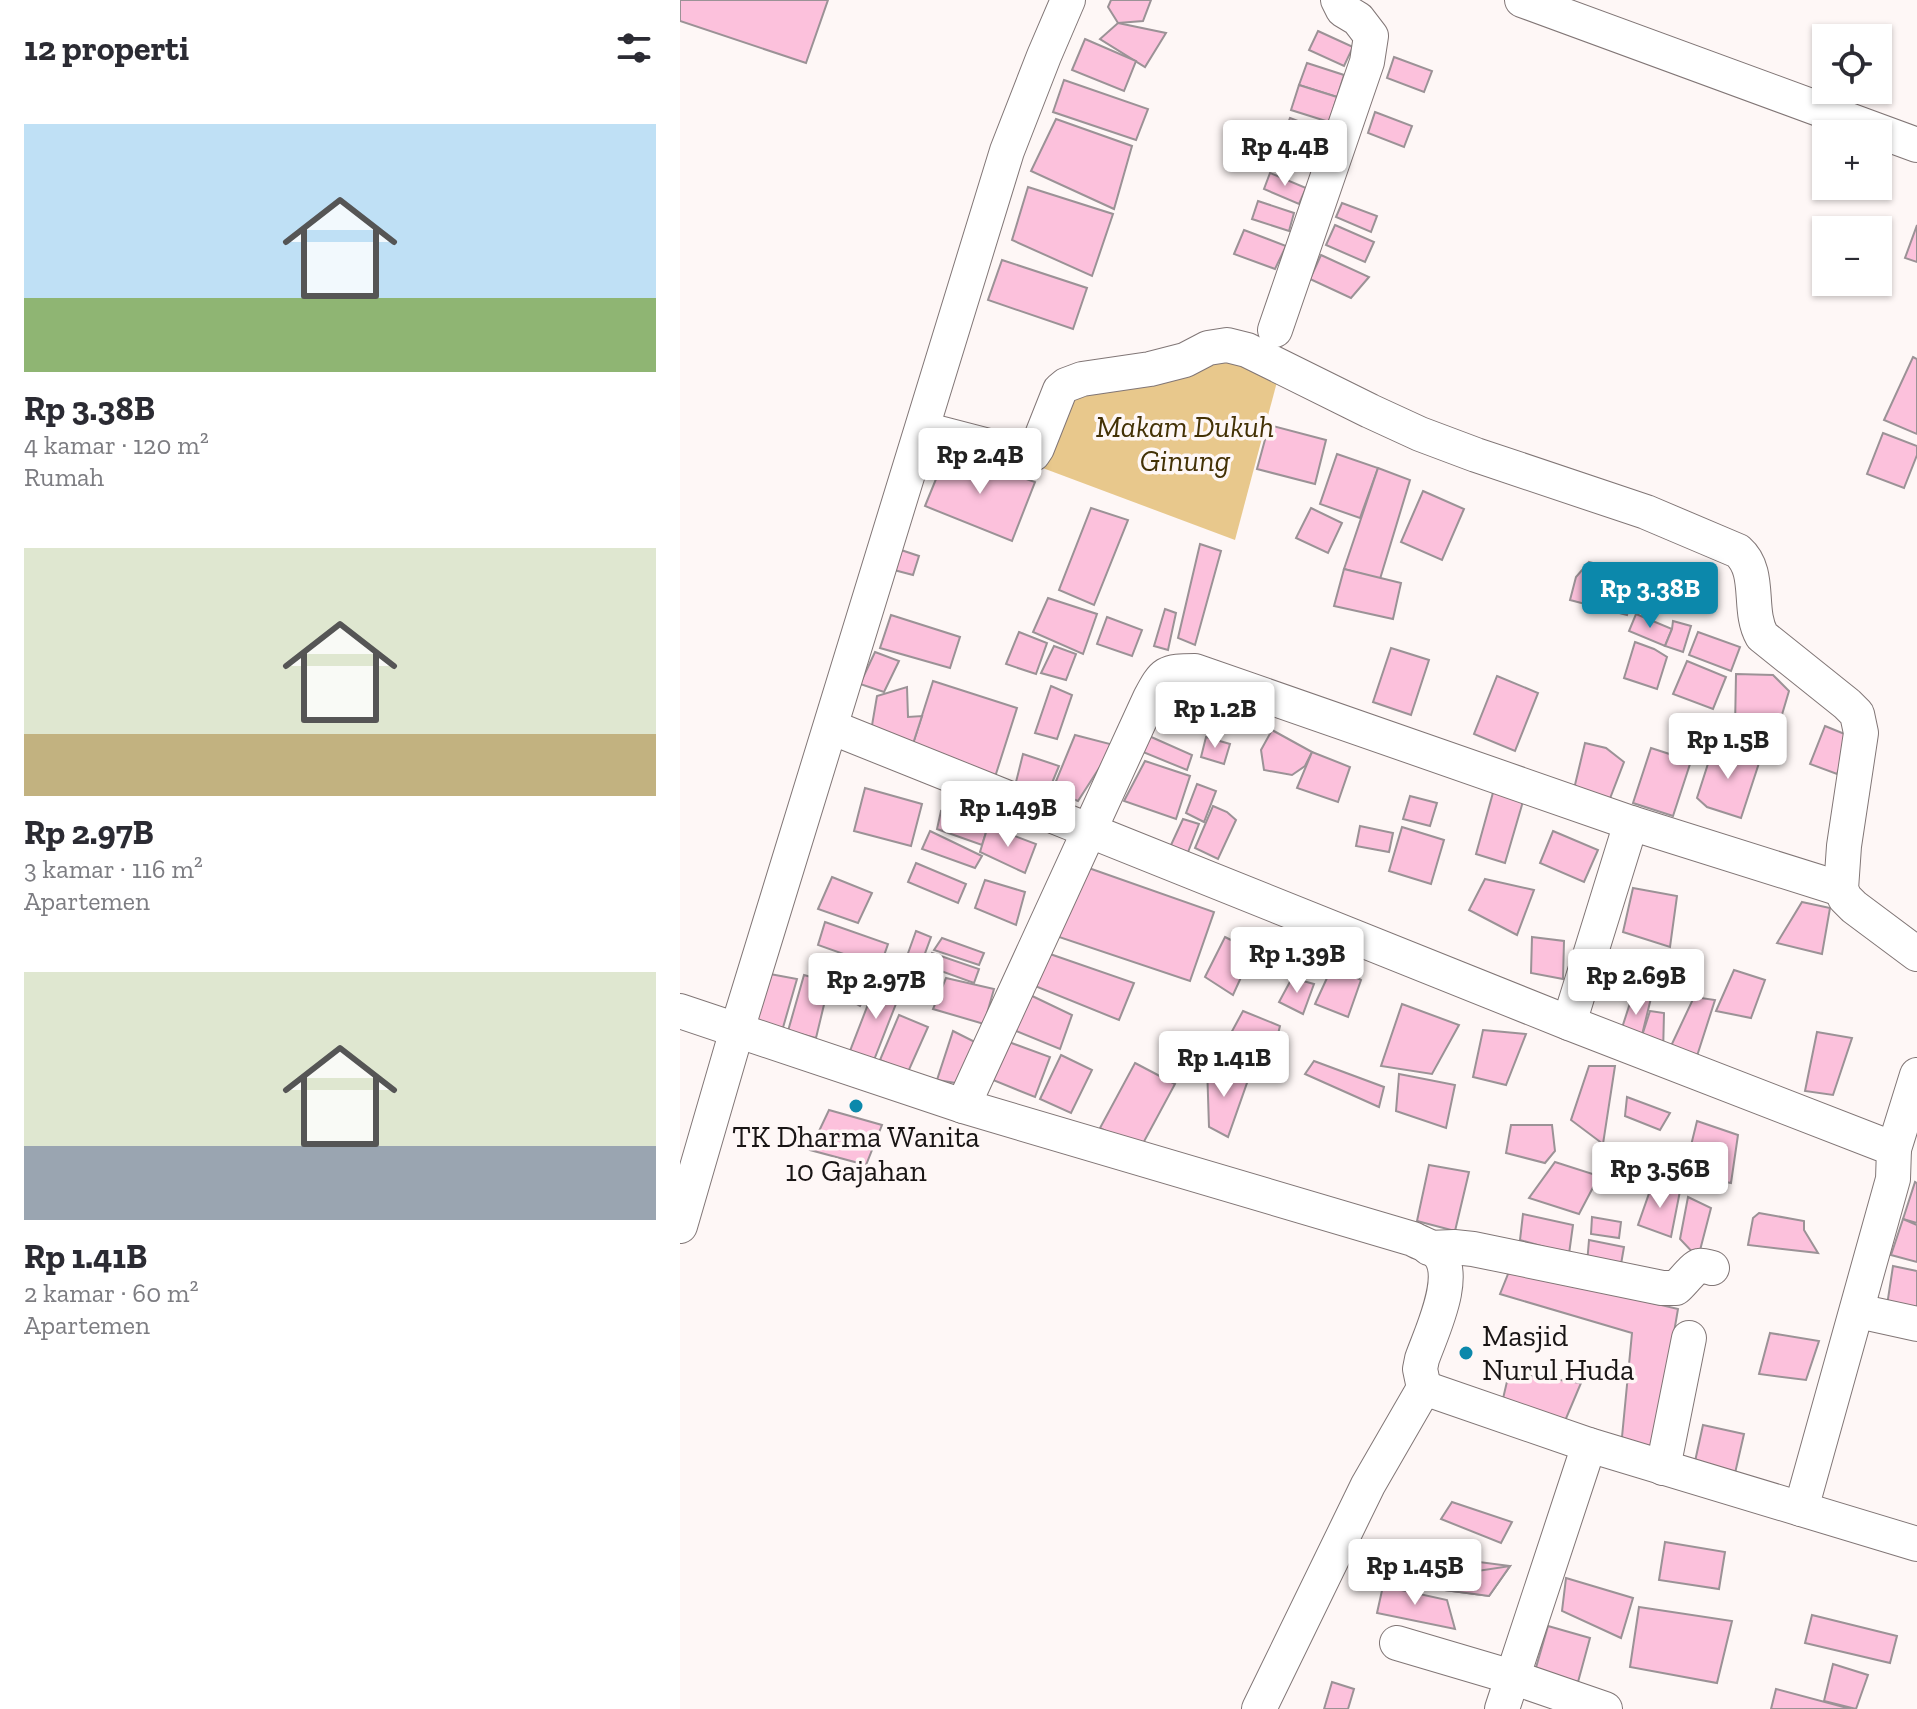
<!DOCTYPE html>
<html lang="id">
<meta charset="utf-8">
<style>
:root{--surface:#fff;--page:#f2f2f3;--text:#2b2b33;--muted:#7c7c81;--accent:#0c88ab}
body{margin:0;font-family:"Zilla Slab",serif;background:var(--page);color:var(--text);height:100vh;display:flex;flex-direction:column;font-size:30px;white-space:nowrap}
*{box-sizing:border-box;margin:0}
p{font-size:26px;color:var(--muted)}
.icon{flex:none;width:44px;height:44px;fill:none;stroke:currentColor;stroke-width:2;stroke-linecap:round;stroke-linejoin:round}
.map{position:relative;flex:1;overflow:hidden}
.sheet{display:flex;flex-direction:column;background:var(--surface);width:680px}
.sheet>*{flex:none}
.fabs{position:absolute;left:1132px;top:24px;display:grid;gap:16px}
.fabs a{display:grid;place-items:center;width:80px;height:80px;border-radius:0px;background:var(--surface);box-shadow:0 2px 6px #0004;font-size:40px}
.price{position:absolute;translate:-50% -68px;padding:0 18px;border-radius:8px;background:#fff;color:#222;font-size:26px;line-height:52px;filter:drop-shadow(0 2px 4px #0008)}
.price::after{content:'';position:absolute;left:50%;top:48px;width:24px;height:18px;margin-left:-12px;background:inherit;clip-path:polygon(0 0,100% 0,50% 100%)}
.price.selected{background:var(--accent);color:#fff}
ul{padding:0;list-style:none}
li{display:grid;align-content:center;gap:16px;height:424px;padding:0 24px}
li span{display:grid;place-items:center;height:248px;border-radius:0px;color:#555}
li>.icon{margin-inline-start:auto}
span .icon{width:144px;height:144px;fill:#fffc;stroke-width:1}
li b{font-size:34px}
h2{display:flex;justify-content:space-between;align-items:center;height:96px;padding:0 24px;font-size:34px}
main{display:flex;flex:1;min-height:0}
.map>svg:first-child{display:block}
.green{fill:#e8c88c}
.building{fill:#fcc1dc;stroke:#9b9296;stroke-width:2}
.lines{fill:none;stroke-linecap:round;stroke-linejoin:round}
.minor-casing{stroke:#817676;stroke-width:36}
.minor{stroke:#fff;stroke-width:34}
.poi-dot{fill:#0c88ab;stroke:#fef7f6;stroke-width:3}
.labels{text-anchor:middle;stroke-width:7;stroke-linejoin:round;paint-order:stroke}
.park-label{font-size:30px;font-style:italic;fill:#433105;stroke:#fef7f6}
.poi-label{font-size:30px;fill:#191515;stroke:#fef7f6}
</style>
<main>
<section class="sheet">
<h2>12 properti<svg class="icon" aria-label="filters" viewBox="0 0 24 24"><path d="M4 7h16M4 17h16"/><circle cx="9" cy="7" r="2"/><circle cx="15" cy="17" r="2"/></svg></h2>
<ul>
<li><span style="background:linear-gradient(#bfe0f5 70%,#8fb573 0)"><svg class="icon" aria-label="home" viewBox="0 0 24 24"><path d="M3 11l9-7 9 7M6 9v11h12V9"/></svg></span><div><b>Rp 3.38B</b><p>4 kamar · 120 m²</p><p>Rumah</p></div></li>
<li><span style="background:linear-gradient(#dfe7d0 75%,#c2b280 0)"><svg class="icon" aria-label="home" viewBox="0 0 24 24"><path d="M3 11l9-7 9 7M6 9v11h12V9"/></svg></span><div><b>Rp 2.97B</b><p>3 kamar · 116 m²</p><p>Apartemen</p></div></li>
<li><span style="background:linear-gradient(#dfe7d0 70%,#9aa5b1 0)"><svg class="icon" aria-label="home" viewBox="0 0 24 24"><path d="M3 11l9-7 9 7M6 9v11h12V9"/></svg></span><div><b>Rp 1.41B</b><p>2 kamar · 60 m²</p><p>Apartemen</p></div></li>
</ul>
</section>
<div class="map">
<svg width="1237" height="1709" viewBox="0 0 1237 1709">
<rect width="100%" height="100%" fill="#fef7f6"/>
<!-- green -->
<path class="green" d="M552,356L598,378L555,540L360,467L387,402L405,389Z"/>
<!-- building -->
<g class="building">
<path d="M0,0H148L126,63L0,21Z"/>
<path d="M431,0H471L463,21L438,23L428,7Z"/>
<path d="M438,23L486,33L465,67L420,39Z"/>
<path d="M638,31L673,47L664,66L629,50Z"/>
<path d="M405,39L456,61L444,91L392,70Z"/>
<path d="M714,57L752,71L744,92L707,78Z"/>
<path d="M627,63L664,75L657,97L619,85Z"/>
<path d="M384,80L468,109L456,140L373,112Z"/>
<path d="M619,85L657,97L649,122L611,110Z"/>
<path d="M695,112L732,126L724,147L688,133Z"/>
<path d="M610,118L644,131L637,151L602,138Z"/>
<path d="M376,119L452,146L434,209L351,171Z"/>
<path d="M590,173L626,188L619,204L584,189Z"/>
<path d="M348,187L433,214L412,276L332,240Z"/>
<path d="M578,201L614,213L609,231L572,219Z"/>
<path d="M662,203L697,216L691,232L656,217Z"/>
<path d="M655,225L694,242L685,262L646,245Z"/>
<path d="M1237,225V262L1225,258Z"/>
<path d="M564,230L606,246L595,269L554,254Z"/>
<path d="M641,255L689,277L671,298L630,279Z"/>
<path d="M322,260L407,288L393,329L308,300Z"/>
<path d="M1233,357L1237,359V434L1204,420Z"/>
<path d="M589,425L646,440L635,484L577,469Z"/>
<path d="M1203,433L1237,446V455L1224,488L1187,474Z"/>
<path d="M267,452L355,482L332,541L245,506Z"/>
<path d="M657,454L698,468L680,518L640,504Z"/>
<path d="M698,468L730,480L700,579L664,569Z"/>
<path d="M743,491L784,509L762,560L721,542Z"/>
<path d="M411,508L448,520L414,605L379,590Z"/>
<path d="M631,508L662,523L648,553L616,538Z"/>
<path d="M520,544L541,551L515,645L498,638Z"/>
<path d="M221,550L239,556L233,575L214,570Z"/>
<path d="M909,562L958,575L947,615L890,600L896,577Z"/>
<path d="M664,569L721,583L713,619L654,606Z"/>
<path d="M368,598L417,614L403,654L353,632Z"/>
<path d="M485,609L496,613L488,650L474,646Z"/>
<path d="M956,614L992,629L985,646L949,631Z"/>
<path d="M211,615L280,637L270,668L200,648Z"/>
<path d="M427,617L462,630L452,656L417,644Z"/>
<path d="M993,621L1011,626L1003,652L985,646L992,629Z"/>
<path d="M339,632L367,643L356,674L326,664Z"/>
<path d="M1018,632L1060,647L1051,671L1009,655Z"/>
<path d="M955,642L974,649L987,657L977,689L944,678Z"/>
<path d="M374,646L396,654L386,680L361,673Z"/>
<path d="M711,648L749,660L731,715L693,702Z"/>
<path d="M195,652L219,661L204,692L180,684Z"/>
<path d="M1007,661L1046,677L1033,709L993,694Z"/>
<path d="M1056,674L1093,675L1109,691L1095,738L1071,737L1055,728Z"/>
<path d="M817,676L858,693L835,751L794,734Z"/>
<path d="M253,681L337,708L315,777L231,750Z"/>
<path d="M494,681L546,696L533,726L480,706Z"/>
<path d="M371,686L392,695L377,739L355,733Z"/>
<path d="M227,687L228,717L242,716L231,750L190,737L197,696Z"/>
<path d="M1145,726L1172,737L1157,774L1130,764Z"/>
<path d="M592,730L632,752L625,766L612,775L584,770L581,750Z"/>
<path d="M395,735L434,745L398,801L372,791Z"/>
<path d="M469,736L512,755L507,770L463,752Z"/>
<path d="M526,737L550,744L544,764L521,757Z"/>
<path d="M905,743L926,748L944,762L929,801L894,789Z"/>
<path d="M1034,745L1080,760L1061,818L1027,807L1017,798Z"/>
<path d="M971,748L1011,761L993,816L953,803Z"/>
<path d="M632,752L670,767L658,802L617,788Z"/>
<path d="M343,754L379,766L367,795L335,786Z"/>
<path d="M465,761L510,776L496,819L444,801Z"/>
<path d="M517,784L536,791L524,822L506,813Z"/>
<path d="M185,788L242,804L231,846L174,831Z"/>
<path d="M814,789L844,798L825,863L796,854Z"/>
<path d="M730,796L757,803L750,826L723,819Z"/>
<path d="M533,806L547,812L556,820L538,859L515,848Z"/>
<path d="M261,811L308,826L302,845L257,829Z"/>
<path d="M503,819L519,824L503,865L485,858Z"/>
<path d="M308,826L356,844L345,873L300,852Z"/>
<path d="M680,826L713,833L709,852L676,846Z"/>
<path d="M722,827L764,840L751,884L709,871Z"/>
<path d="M250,831L302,856L295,868L242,849Z"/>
<path d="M873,831L918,850L904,882L860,863Z"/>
<path d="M236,863L286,884L278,903L228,882Z"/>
<path d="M403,866L534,912L510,981L373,935Z"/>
<path d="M152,877L192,893L178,923L138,909Z"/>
<path d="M805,879L854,890L837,935L789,910Z"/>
<path d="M305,880L345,892L336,925L295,908Z"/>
<path d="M953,888L997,896L990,947L943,932Z"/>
<path d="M1122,902L1150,908L1142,954L1097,943Z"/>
<path d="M145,922L208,944L200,967L138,945Z"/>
<path d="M236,931L251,937L237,975L222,970Z"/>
<path d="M545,937L573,951L553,995L525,977Z"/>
<path d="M852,937L884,941L883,979L851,973Z"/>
<path d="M262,938L304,953L299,965L254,950Z"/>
<path d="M252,953L299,969L294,983L247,966Z"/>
<path d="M370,954L454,983L439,1020L355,986Z"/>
<path d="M165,958L197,976L180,1006L148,988Z"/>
<path d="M653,965L681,980L668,1017L635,1004Z"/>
<path d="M1054,970L1085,980L1071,1018L1036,1011Z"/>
<path d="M90,974L117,979L102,1031L76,1023Z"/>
<path d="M124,975L152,983L148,988L136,1038L108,1031Z"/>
<path d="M266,978L314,989L304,1024L253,1009Z"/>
<path d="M612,978L634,984L623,1014L599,1002Z"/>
<path d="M197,981L221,991L194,1060L170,1051Z"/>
<path d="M348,994L392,1015L380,1049L336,1031Z"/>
<path d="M1014,997L1035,1000L1017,1056L991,1046Z"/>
<path d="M971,998L961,1039L941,1031L951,1000Z"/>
<path d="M722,1004L779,1025L752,1074L701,1066Z"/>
<path d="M563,1011L600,1026L594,1050L550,1035Z"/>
<path d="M970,1011L984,1013L983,1055L959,1045Z"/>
<path d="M219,1015L248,1027L228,1072L200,1060Z"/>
<path d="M803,1030L846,1034L826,1085L793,1077Z"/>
<path d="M273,1031L295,1042L282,1084L257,1080Z"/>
<path d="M1137,1032L1172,1038L1153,1095L1125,1091Z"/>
<path d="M326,1041L370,1057L355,1097L313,1080Z"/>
<path d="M381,1055L412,1070L391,1113L360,1099Z"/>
<path d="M634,1061L704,1087L699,1107L625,1074Z"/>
<path d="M455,1063L495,1084L460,1149L420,1128Z"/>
<path d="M527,1065L568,1080L548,1137L529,1127Z"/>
<path d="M909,1066H935L923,1144L891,1120Z"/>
<path d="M719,1074L775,1085L766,1128L716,1111Z"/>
<path d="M947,1097L990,1113L980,1130L945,1116Z"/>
<path d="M149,1110L202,1125L186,1165L130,1150Z"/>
<path d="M1017,1121L1058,1135L1051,1183L1004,1174Z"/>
<path d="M831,1125H872L875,1151L865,1163L826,1153Z"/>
<path d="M929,1151L964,1157L959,1177L921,1170Z"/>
<path d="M875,1162L919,1176L899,1214L849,1198Z"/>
<path d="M749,1165L789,1172L775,1231L737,1221Z"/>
<path d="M1235,1182L1237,1183V1223L1223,1219Z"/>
<path d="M972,1185L1000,1191L991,1237L958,1225Z"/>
<path d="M1008,1197L1031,1208L1018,1258L1000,1239Z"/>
<path d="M1079,1213L1124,1221V1230L1138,1253L1068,1245L1073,1218Z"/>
<path d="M843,1214L893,1225L889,1254L840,1240Z"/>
<path d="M912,1217L941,1222L939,1238L911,1234Z"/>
<path d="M1223,1219L1237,1225V1262L1211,1255Z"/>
<path d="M909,1240L944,1247L940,1270L907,1264Z"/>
<path d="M1213,1266L1237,1271V1319L1206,1312Z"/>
<path d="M830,1269L998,1309L973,1455L942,1437L952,1333L820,1294Z"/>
<path d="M1090,1333L1139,1341L1126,1380L1079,1374Z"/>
<path d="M829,1373L901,1383L882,1428L821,1407Z"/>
<path d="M1023,1425L1064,1434L1053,1482L1014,1466Z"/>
<path d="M772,1502L832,1522L821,1543L761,1519Z"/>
<path d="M985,1542L1045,1552L1039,1589L979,1580Z"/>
<path d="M745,1555L830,1566L809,1596L741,1587Z"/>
<path d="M745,1555L791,1572L830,1566L809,1596L741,1587Z"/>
<path d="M886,1578L953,1598L941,1638L882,1611Z"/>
<path d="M703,1586L767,1600L775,1629L697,1613Z"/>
<path d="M959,1607L1052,1621L1037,1683L950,1667Z"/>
<path d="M1132,1615L1217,1636L1210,1663L1125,1643Z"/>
<path d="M868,1626L910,1638L898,1682L855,1671Z"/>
<path d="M1153,1664L1188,1675L1176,1709L1144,1701Z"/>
<path d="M652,1682L674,1689L668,1709H644Z"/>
<path d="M1096,1689L1171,1709H1091Z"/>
</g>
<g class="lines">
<defs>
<g id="minor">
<path d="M842,0L1237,145"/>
<path d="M595,330L687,62L691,36L678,19L663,10L658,0"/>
<path d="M243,429L347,456L353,454L357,448L380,390L386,385L402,379L470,369L505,360L528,348L547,345L567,350L690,411L740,434L796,455L966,512L1058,551C1082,572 1067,610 1082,636L1167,704L1177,714L1181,733L1164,846L1161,889L1165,898L1174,907L1237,954"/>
<path d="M151,727L889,1023L1214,1149L1213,1179L1121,1509"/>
<path d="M0,1011L283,1106L733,1239C740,1243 750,1246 756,1251C781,1273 751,1333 742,1359L740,1369L744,1388L688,1485L579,1709"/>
<path d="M889,1023L951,823"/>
<path d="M283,1106L470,698C484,672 485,671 515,671L951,823L1161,889"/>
<path d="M1214,1149L1237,1075"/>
<path d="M0,1226L57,1030L327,151L364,56L388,0"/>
<path d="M749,1248L774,1247L793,1249L982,1288H996C1002,1283 1014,1267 1019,1266C1023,1265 1027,1267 1032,1268"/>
<path d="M1178,1311L1237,1324"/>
<path d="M744,1388L909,1445L822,1709"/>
<path d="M909,1445L1237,1544"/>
<path d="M983,1468L1009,1338"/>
<path d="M717,1643L832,1677L925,1709"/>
</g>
</defs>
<!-- minor casing -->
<use href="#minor" class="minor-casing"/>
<!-- minor -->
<use href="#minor" class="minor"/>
</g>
<!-- markers -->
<g class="poi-dot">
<circle cx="176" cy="1106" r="8"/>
<circle cx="786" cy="1353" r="8"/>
</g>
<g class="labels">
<!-- park labels -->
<g class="park-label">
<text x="505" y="437">Makam Dukuh<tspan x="505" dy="34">Ginung</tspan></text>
</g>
<!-- poi labels -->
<g class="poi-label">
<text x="176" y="1147">TK Dharma Wanita<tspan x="176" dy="34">10 Gajahan</tspan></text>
<text x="802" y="1346" text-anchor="start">Masjid<tspan x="802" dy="34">Nurul Huda</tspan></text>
</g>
</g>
</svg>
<div class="fabs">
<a><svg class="icon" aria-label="locate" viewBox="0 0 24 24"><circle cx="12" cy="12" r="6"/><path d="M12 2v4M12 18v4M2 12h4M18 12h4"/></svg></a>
<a>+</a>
<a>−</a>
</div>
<b class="price" style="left:605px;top:188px">Rp 4.4B</b>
<b class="price" style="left:300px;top:496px">Rp 2.4B</b>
<b class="price selected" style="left:970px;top:630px">Rp 3.38B</b>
<b class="price" style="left:535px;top:750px">Rp 1.2B</b>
<b class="price" style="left:1048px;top:781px">Rp 1.5B</b>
<b class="price" style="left:328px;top:849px">Rp 1.49B</b>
<b class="price" style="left:617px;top:995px">Rp 1.39B</b>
<b class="price" style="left:956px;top:1017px">Rp 2.69B</b>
<b class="price" style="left:196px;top:1021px">Rp 2.97B</b>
<b class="price" style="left:544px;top:1099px">Rp 1.41B</b>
<b class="price" style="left:980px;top:1210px">Rp 3.56B</b>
<b class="price" style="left:735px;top:1607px">Rp 1.45B</b>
</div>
</main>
